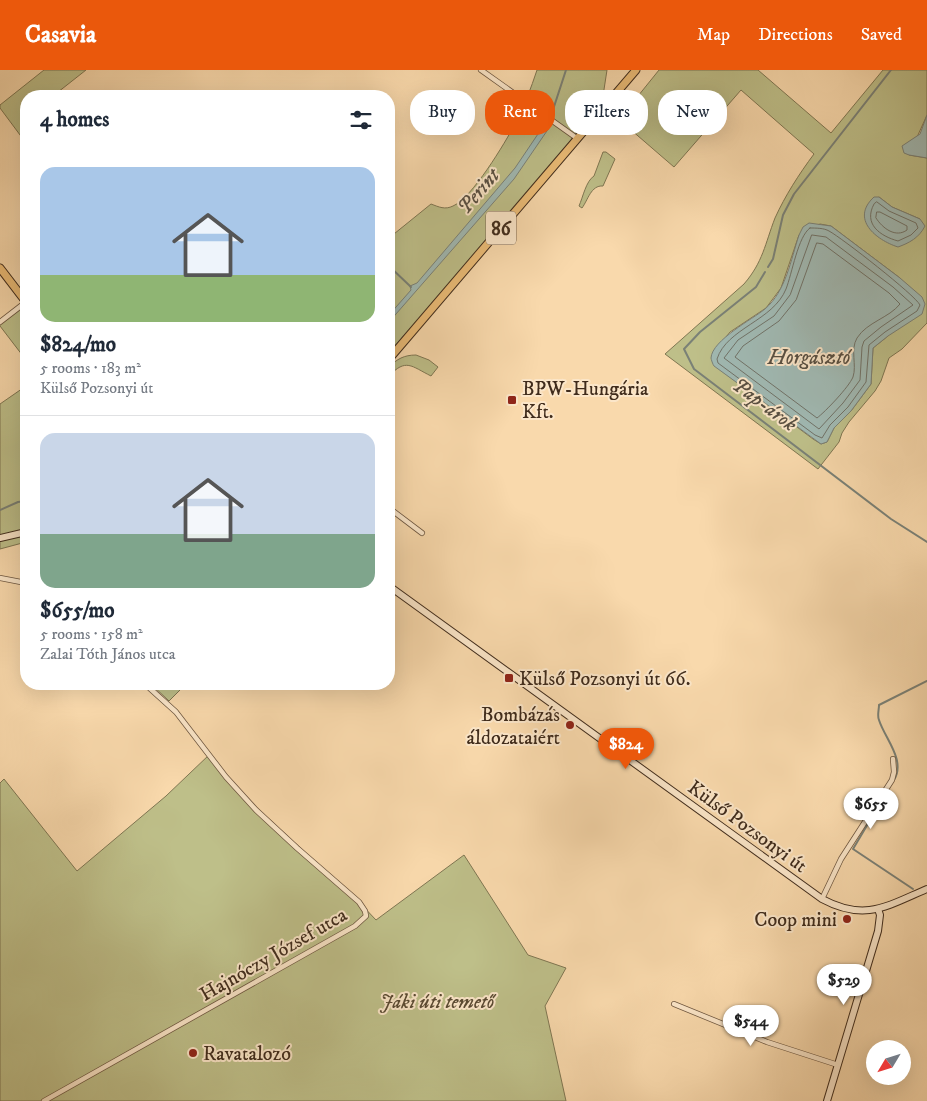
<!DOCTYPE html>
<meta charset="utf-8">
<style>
:root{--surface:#fff;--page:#f2f2f3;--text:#1f2937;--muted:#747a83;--line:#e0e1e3;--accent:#ea580c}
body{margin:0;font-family:"IM FELL DW Pica",serif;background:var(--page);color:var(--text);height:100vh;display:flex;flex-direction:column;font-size:19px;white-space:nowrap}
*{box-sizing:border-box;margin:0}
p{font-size:16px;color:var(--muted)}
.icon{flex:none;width:28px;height:28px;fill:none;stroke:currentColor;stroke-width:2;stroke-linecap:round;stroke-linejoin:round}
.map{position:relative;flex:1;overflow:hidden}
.panel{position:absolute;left:20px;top:20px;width:375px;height:600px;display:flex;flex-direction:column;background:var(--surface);border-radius:20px;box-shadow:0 5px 20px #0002}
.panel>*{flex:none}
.guide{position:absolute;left:410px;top:20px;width:441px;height:45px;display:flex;gap:10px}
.needle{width:32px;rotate:232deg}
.tools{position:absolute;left:866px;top:970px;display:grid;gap:10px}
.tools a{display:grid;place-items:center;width:45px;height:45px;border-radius:50%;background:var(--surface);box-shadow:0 5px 20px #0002;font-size:25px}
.price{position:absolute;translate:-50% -42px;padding:0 11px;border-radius:18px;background:#fff;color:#222;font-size:16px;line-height:32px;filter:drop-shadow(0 1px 2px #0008)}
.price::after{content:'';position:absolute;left:50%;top:30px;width:15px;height:11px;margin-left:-8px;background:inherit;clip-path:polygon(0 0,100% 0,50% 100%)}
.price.active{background:var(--accent);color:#fff}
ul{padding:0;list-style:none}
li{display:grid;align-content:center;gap:10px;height:265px;padding:0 20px}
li+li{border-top:1px solid var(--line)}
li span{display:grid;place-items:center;height:155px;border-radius:15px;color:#555}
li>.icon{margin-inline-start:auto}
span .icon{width:90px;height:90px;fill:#fffc;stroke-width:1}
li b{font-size:21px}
h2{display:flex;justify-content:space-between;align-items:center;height:60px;padding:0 20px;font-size:21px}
.chip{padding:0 18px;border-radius:20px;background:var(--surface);box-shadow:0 5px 20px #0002;font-size:18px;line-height:45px}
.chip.active{background:var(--accent);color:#fff}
header{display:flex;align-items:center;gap:30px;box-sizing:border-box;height:70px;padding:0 25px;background:var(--accent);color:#fff}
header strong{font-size:24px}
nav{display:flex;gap:28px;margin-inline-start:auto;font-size:18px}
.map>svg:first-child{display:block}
.green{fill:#bebf89;stroke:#7f7652;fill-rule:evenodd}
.water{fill:#a0b9b3;stroke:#7a8177}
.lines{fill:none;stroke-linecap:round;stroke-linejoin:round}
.shore{stroke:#707268;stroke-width:1}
.stream{stroke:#7a8177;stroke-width:2}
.street-casing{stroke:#6e5740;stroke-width:6}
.secondary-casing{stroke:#402c1c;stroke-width:8}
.primary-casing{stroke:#402c1c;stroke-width:9}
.street{stroke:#fbe6c9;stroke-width:4.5}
.secondary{stroke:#fbe6c9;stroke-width:6}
.primary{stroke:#ecbc76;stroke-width:7}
.poi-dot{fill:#8f2418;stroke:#fbe6c9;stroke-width:2}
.labels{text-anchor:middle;stroke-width:4;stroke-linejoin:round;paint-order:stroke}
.shield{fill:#fbe6c9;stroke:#786450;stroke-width:1}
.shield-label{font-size:19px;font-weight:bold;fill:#402c1c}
.poi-label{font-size:20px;fill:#402c1c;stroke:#fbe6c9;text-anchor:start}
.street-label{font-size:20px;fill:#402c1c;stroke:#fbe6c9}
.park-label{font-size:20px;font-style:italic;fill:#594932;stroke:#fbe6c9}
.water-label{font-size:21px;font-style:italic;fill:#584f42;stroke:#fbe6c9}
</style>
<header>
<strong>Casavia</strong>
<nav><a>Map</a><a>Directions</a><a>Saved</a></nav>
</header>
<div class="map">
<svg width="927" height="1031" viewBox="0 0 927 1031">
<rect width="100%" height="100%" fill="#f9d9ac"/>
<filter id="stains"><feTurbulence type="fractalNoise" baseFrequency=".004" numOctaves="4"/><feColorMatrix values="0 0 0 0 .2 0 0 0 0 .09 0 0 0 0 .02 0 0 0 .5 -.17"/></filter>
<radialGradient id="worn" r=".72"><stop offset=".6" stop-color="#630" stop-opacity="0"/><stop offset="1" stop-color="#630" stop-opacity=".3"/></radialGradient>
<!-- green -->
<g class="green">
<path d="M44,0H86L53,26H26V73L0,38V35Z"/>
<path d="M537,0H607L603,26L591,39L566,78L389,283V168L431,134C439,137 445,140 453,136C472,128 505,73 515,54C524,37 531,18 537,0Z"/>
<path d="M659,0H758L831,63L883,0H927V45L909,85L927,88V253L902,279L889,288L881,311L875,321L849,352L842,363L839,372L818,399L665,284L744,214C763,192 765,174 775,148C785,126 799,104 814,84L741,20L674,97L623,53L634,31ZM879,127L892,137L920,149L866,137ZM820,154L831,156L900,208L888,266L873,278L871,314L851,341L834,358L827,372L821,374L813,369L714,295V282L730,262L766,238L781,218L799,165Z"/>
<path d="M603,82H606L615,89L603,116C591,115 588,130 582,138L579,136C583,127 586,111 594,106Z"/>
<path d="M26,232V290L0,256V250Z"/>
<path d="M416,285L429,290L438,297L431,306C411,296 406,288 389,306V297C397,289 404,285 416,285Z"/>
<path d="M26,316V472L0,479V334Z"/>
<path d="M151,614H186L169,631Z"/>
<path d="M210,684L243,725L359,832L376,850L464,785L528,885L566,898L545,936L566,1031H0V713L4,709L77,801L166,726Z"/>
</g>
<!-- water -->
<g class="water">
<path d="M927,45V88L909,85L904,83L902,76L920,64Z"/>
<path d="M549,46L553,49L551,55L514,109L389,252V245L411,220L410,216L417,213L515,98L540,61Z"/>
<path d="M874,127H879L892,137L920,149L925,156C919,168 909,173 898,177C876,170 850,149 874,127Z"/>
<path d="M809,153L831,156L900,208L922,227L925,234L922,244L888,266L873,278L871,314L851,341L834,358L827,372L821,374L714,296C713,295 711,289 711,288C712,270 753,249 765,239C786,221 791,189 799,165L803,157Z"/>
</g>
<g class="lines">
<!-- shore -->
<g class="shore">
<path d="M877,132L889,141L916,153L918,158L911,165L898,171C880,166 863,154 874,134Z"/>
<path d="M877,142H880L907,156V160C896,168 883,159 876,148Z"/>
<path d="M810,158C816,158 824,158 829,161C842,168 915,225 920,235L917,241L885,262L869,275L866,312L848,337L830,355L822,368L815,365L718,293L717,289C727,258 773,251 786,219C792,204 798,166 810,158Z"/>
<path d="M812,165L826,167L893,217L913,235L881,257L864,271L862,277L860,310L843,333L819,359L724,288L738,270L774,246L790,225Z"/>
<path d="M817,173L823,174L889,223L900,234C889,248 867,252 857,268C850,280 857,295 853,307C849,317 825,342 817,348L735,287L743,276L779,251L796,230Z"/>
</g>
<!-- stream -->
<g class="stream">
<path d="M550,49L566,0"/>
<path d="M389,196L411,217"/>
<path d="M768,197L773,189L783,145L794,124L891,0"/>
<path d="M765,202L756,217L700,262L684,279L694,299L891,449L927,472"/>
<path d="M0,440L18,432L26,431"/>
<path d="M894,710C906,690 885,669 879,650C877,646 879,640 879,635L927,611"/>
<path d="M888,720L853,779L913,819"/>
</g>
<defs>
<g id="street">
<path d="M481,0L578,69"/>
<path d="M0,252L26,232"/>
<path d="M389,438L422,463"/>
<path d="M0,508L26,513"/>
<path d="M822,829L841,789L892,710L894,702L893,689"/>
<path d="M674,934L767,972L838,995"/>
<path d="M44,1031L355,856L366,846L365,841L359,832L297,778L256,740L226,707L176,642L145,614"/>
</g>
<g id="secondary">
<path d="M0,468L26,462"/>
<path d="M389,516L822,829C865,852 887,836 927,819"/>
<path d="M827,1031L878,861L880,845L878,839"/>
</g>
<g id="primary">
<path d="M0,198L26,232"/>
<path d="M389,289L636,0"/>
</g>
</defs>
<!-- street casing -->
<use href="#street" class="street-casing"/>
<!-- secondary casing -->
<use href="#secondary" class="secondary-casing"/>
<!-- primary casing -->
<use href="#primary" class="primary-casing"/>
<!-- street -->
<use href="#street" class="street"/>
<!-- secondary -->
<use href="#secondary" class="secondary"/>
<!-- primary -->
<use href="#primary" class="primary"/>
</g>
<!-- markers -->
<g class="poi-dot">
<rect x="507" y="325" width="10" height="10" rx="2.5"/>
<rect x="504" y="603" width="10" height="10" rx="2.5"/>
<circle cx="570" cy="655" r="5"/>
<circle cx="847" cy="849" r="5"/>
<circle cx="193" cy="983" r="5"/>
</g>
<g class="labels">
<!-- shield labels -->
<rect class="shield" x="486" y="141.5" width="30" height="33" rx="4"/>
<g class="shield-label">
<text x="501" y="165">86</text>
</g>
<!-- poi labels -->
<g class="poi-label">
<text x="522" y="325">BPW-Hungária<tspan x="522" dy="23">Kft.</tspan></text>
<text x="519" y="615">Külső Pozsonyi út 66.</text>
<text x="560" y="651" text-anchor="end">Bombázás<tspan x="560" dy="23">áldozataiért</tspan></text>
<text x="837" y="856" text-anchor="end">Coop mini</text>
<text x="203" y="990">Ravatalozó</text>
</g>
<!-- street labels -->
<g class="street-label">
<text transform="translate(748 756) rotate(36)" y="7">Külső Pozsonyi út</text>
<text transform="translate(273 884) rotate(-30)" y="7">Hajnóczy József utca</text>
</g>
<!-- park labels -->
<g class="park-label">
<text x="437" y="938">Jáki úti temető</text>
</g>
<!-- water labels -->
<g class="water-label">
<text transform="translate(478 121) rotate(-49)" y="7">Perint</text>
<text x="809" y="294">Horgásztó</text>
<text transform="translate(765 334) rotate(37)" y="7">Pap-árok</text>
</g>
</g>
<rect width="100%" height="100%" filter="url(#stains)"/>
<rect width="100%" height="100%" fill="url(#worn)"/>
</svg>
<div class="tools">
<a><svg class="needle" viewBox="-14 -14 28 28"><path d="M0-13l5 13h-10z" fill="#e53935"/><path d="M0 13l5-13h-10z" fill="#747a83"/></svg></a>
</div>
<b class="price active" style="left:626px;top:700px">$824</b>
<b class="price" style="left:871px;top:760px">$655</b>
<b class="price" style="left:844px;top:936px">$529</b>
<b class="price" style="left:751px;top:977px">$544</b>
<div class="guide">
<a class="chip">Buy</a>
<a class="chip active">Rent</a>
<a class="chip">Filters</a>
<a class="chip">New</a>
</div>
<section class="panel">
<h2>4 homes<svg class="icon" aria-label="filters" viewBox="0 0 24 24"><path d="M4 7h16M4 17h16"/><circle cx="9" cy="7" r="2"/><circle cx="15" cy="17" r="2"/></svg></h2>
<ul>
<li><span style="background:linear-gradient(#a9c7e8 70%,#8fb573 0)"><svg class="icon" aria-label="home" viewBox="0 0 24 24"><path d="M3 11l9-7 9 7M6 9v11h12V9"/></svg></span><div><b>$824/mo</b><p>5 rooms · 183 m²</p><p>Külső Pozsonyi út</p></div></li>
<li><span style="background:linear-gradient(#c9d6e8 65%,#7fa58c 0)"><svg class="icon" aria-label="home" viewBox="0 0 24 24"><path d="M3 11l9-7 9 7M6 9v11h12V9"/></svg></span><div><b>$655/mo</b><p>5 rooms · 158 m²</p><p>Zalai Tóth János utca</p></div></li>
</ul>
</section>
</div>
